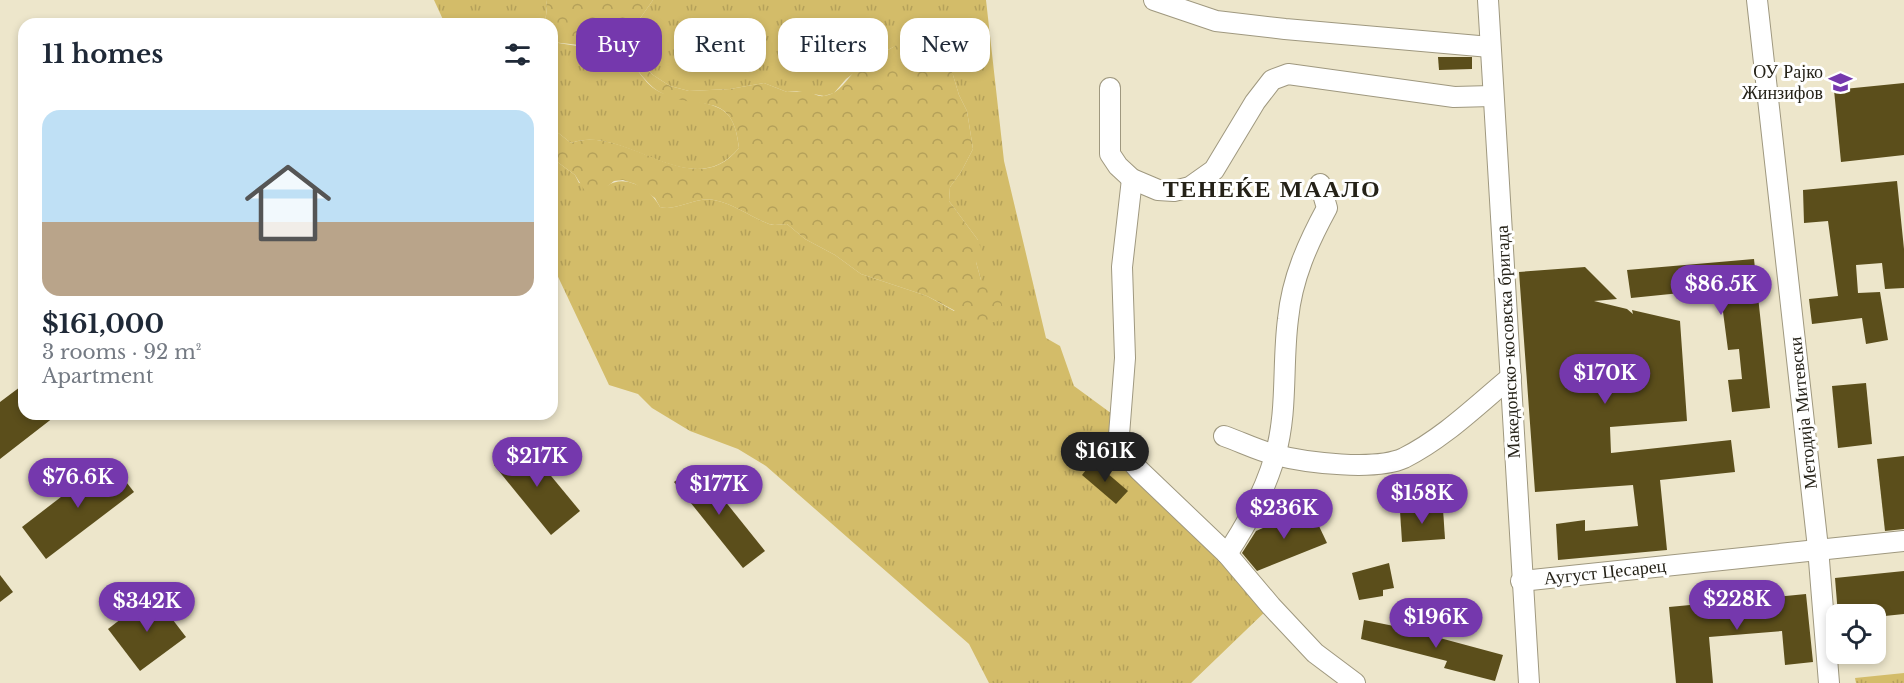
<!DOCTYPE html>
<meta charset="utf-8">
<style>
:root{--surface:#fff;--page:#f2f2f3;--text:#1f2937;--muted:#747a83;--accent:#7538ad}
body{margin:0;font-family:"Libre Baskerville",serif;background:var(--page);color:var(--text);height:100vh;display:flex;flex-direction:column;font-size:22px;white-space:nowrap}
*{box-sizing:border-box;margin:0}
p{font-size:20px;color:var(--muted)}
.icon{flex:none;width:33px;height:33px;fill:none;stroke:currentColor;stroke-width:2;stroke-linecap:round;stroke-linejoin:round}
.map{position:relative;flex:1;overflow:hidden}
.details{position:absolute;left:18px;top:18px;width:540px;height:402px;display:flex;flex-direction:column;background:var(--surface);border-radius:18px;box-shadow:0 3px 9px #0003}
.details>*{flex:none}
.top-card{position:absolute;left:576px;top:18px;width:570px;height:54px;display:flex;gap:12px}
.controls{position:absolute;left:1826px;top:604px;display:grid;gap:12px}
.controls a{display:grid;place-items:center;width:60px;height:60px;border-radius:12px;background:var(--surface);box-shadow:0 3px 9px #0003;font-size:30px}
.price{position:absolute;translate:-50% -51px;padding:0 14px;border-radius:21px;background:var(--accent);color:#fff;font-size:20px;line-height:39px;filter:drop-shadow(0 2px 3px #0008)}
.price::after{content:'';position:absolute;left:50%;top:36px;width:18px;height:14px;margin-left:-9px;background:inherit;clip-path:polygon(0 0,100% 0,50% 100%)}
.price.selected{background:#222;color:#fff}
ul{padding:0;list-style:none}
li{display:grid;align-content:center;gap:12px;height:318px;padding:0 24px}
li span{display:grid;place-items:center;height:186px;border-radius:18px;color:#555}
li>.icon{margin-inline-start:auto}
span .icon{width:108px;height:108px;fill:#fffc;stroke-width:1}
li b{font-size:26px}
h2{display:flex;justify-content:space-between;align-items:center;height:72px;padding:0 24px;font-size:26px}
.chip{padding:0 21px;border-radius:18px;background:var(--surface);box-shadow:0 3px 9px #0003;font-size:21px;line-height:54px}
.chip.selected{background:var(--accent);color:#fff}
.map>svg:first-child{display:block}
.grass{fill:url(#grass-tufts)}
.forest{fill:url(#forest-crowns)}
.building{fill:#5b4e1b}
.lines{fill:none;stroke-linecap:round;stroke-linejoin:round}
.minor-casing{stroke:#9f987f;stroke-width:22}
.minor{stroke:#fff;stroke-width:20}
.labels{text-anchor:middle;stroke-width:6;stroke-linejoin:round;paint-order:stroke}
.poi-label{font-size:18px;fill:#252218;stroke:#fff;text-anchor:end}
.street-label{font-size:18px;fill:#252218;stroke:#fff}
.district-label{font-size:24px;font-weight:bold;letter-spacing:1.5px;fill:#252218;stroke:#fff}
</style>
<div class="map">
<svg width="1904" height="683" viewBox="0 0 1904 683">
<defs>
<pattern id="grass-tufts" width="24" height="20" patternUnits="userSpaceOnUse" patternTransform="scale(1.5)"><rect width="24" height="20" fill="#d3bc69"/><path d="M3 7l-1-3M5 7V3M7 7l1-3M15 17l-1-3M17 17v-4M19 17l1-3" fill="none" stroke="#b5a15a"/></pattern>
<pattern id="forest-crowns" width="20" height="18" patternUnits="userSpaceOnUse" patternTransform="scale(1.5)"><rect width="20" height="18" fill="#d3bc69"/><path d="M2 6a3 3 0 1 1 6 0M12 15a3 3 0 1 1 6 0" fill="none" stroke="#b5a15a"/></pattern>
</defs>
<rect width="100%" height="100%" fill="#ede6cb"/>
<!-- grass -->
<g class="grass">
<path d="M434,0H546L547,6L545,24H445Z"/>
<path d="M653,0H986L1004,161L1046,338L1060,346L1074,386L1119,419V435L1271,606L1191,683H989L969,644L766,466L738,449L690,431L652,408L638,394L609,385L552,264V158L575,175L579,183L607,186C625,173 651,189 660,207C676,212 693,197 714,200C735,204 750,217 769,224C774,226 782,224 787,224L805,239L835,255L861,274L927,296L954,311L981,280L976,262L978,240L949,201L950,187L961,172L973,149L967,111L959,95L953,75L903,42L878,55L846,79L834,93L824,96L797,91L787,92L764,83L730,89L689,91L670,86L653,75L639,60L638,71C643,78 650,87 658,91C663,94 670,95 676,96C714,108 734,100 739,148C691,206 625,123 571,143L552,128V42L577,46H630L629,34Z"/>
<path d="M1904,673V683H1856L1855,678Z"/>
</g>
<!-- forest -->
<g class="forest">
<path d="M546,0H653L629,34L630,46L607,48L552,42V24H545L547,7Z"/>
<path d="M908,31H928L942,51L953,75L959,95L967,111L973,149L961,172L950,187L949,201L978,240L982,252L976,262L981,280L999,289L1003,310L998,321L982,325L927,296L861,274L835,255L805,239L787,224C782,224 774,226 769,224C750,217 735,204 714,200C693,197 676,212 660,207L655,198L635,184L623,180L614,181L599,193L585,191L575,175L552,158V128L571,143C626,123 693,206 739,148C733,86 697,114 658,91C650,86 644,78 638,71V60L653,75L670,86L689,91L730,89L764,83L787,92L809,91C817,96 821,98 831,94C842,90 851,73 860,66C877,52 898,51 908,31Z"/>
</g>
<!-- building -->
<g class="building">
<path d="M1438,57H1472V69L1439,70Z"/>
<path d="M1904,83V155L1841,162L1834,90Z"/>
<path d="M1897,181L1904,249V288L1885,289L1882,263L1856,265L1858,293L1880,292L1888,340L1866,344L1862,318L1812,324L1809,299L1838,296L1828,221L1804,223L1803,190Z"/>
<path d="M1754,259L1770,408L1732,412L1728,380L1742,379L1739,349L1728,350L1720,289L1631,298L1627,270Z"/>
<path d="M1585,267L1617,299L1594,301L1627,309L1633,314L1632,310L1680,321L1687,421L1610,427L1611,453L1731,440L1735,472L1660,480L1667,550L1558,560L1556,524L1585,520V531L1638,526L1633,485L1535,492L1519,272Z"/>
<path d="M1866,383L1872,444L1838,448L1832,386Z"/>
<path d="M24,384V414H58L0,459V402Z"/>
<path d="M523,442L580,511L551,535L494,465Z"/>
<path d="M1904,456V529L1885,531L1877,459Z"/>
<path d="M109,460L134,492L46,559L22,527Z"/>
<path d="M1093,461L1128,491L1116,504L1082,475Z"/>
<path d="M696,465L765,551L743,568L674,482Z"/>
<path d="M1310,507L1327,543L1257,571L1242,553L1256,531Z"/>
<path d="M1443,509L1445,539L1402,542L1400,511Z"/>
<path d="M1389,563L1394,588L1383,590V596L1359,600L1352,573Z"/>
<path d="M1904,571V614L1875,617V615H1838L1835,578Z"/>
<path d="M0,575L13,592L0,602Z"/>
<path d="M153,594L186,637L140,671L108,629Z"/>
<path d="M1806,594L1813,662L1785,665L1782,631L1709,637L1713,683H1676L1669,607Z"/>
<path d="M1364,620L1399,627L1503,655L1495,681L1444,668L1447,661L1361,639Z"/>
</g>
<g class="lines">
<defs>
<g id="minor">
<path d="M1154,0L1216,21L1285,29L1490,47"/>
<path d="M1488,0L1529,683"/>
<path d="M1757,0L1818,548L1829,683"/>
<path d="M1110,88V154L1118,166L1132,179L1158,190L1174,191L1190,187L1214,170L1255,102L1272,80L1288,74L1454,97L1492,96"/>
<path d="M1132,179L1122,267L1125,358L1119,435L1121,449L1139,470L1227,554L1271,606L1315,653L1355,683"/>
<path d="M1224,436C1241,442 1259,451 1276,455C1307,463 1376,471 1404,458C1444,438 1477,405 1511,377"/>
<path d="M1227,554C1247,524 1265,491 1275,456C1288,411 1282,365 1288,319C1292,278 1308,243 1327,208L1320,184"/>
<path d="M1521,581L1904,541"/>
</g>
</defs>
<!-- minor casing -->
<use href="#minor" class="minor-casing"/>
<!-- minor -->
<use href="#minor" class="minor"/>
</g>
<!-- icons -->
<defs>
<symbol id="school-bare" viewBox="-9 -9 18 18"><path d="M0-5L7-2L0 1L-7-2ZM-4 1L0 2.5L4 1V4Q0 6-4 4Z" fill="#7538ad" stroke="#fff" stroke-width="2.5" paint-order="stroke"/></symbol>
</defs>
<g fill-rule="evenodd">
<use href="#school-bare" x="1824" y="66" width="33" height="33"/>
</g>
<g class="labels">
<!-- poi labels -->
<g class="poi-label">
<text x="1823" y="78">ОУ Рајко<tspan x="1823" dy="21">Жинзифов</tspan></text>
</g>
<!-- street labels -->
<g class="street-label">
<text transform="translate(1508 342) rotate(-93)" y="6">Македонско-косовска бригада</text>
<text transform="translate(1803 413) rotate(-96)" y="6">Методија Митевски</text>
<text transform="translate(1605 572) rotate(-6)" y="6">Аугуст Цесарец</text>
</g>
<!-- district labels -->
<g class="district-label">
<text x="1272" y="197">ТЕНЕЌЕ МААЛО</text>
</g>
</g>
</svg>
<div class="controls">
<a><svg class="icon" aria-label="locate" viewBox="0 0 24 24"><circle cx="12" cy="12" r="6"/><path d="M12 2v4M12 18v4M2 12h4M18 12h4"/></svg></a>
</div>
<b class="price" style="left:1721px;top:316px">$86.5K</b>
<b class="price" style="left:1605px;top:405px">$170K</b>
<b class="price selected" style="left:1105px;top:483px">$161K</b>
<b class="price" style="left:537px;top:488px">$217K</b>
<b class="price" style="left:78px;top:509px">$76.6K</b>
<b class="price" style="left:719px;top:516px">$177K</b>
<b class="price" style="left:1422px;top:525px">$158K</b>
<b class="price" style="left:1284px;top:540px">$236K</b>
<b class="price" style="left:1737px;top:631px">$228K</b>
<b class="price" style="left:147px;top:633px">$342K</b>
<b class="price" style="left:1436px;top:649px">$196K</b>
<div class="top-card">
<a class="chip selected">Buy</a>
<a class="chip">Rent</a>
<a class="chip">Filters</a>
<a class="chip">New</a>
</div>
<section class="details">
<h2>11 homes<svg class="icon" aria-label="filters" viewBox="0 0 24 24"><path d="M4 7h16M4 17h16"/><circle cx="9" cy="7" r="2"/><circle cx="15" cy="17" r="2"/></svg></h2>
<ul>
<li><span style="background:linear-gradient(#bfe0f5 60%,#b9a48a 0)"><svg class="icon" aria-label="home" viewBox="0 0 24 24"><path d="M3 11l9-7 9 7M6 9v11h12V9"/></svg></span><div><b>$161,000</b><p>3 rooms · 92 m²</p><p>Apartment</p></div></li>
</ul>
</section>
</div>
